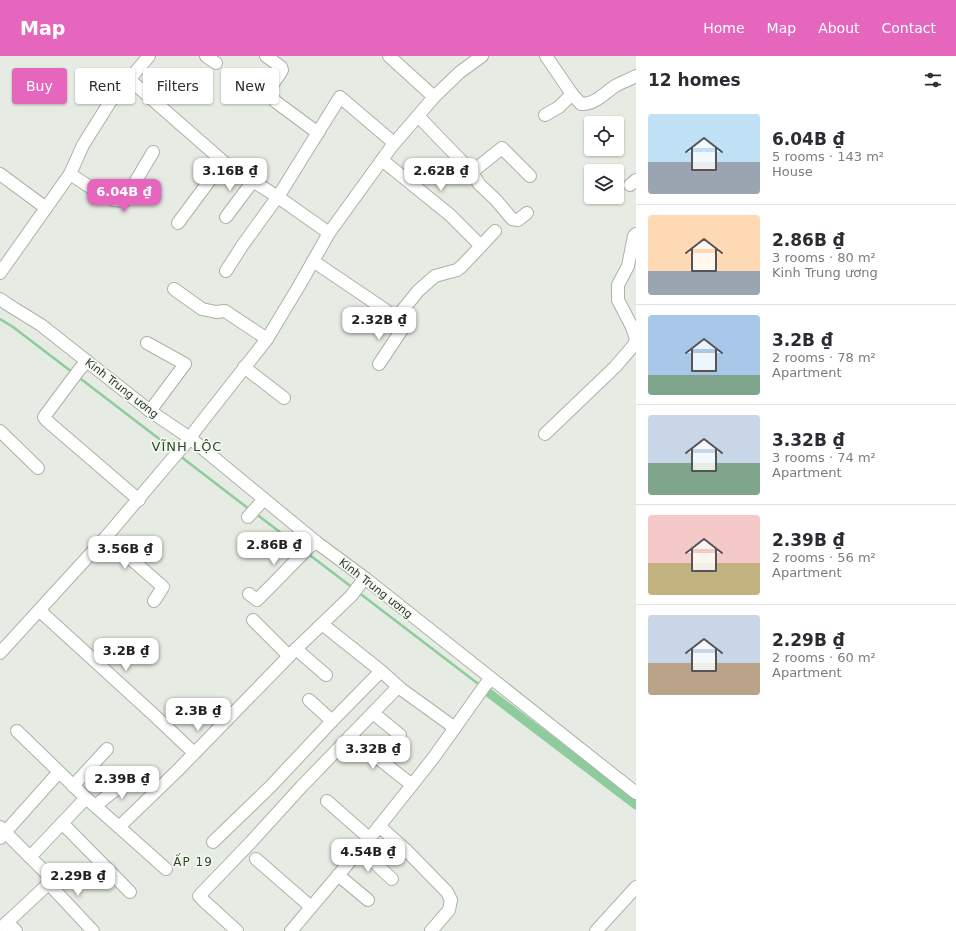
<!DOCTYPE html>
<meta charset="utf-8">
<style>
:root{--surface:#fff;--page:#f7f7f7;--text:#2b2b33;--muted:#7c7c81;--line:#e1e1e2;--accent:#e666bd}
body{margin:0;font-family:"DejaVu Sans",sans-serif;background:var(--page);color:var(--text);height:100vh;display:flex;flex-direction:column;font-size:15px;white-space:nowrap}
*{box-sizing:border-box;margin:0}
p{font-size:13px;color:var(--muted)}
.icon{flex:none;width:22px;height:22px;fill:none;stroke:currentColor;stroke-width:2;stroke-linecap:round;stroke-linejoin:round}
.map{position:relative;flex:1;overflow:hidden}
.drawer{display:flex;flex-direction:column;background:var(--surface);width:320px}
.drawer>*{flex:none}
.top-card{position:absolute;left:12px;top:12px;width:380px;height:36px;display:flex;gap:8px}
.controls{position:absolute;left:584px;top:60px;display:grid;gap:8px}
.controls a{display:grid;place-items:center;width:40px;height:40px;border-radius:4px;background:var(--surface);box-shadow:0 1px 3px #0004;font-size:20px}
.price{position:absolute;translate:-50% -34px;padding:0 9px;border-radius:8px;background:#fff;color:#222;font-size:13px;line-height:26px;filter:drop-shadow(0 1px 2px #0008)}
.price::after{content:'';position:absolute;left:50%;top:24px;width:12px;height:9px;margin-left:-6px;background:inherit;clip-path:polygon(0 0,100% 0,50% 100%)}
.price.current{background:var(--accent);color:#fff}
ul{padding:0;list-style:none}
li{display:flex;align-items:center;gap:12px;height:100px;padding:0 12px}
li+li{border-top:1px solid var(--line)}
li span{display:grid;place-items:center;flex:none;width:112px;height:80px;border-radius:4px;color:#555}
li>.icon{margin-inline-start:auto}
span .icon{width:48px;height:48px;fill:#fffc;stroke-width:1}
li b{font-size:17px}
h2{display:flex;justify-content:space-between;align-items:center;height:48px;padding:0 12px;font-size:17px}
.tag{padding:0 14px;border-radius:4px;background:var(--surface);box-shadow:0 1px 3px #0004;font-size:14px;line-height:36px}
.tag.current{background:var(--accent);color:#fff}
header{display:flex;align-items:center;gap:24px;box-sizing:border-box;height:56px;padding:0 20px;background:var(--accent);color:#fff}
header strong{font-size:19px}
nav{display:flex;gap:22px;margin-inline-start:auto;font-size:14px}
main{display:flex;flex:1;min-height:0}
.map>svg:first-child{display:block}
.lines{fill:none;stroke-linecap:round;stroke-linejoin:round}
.stream{stroke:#8fcc9d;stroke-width:2.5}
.canal{stroke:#8fcc9d;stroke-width:9}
.minor-casing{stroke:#a9b3a6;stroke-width:14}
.minor{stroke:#fff;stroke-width:12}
.labels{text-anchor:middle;stroke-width:3.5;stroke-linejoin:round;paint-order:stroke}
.street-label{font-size:11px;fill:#283b24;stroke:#f5f8f3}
.neighbourhood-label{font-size:12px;letter-spacing:1px;fill:#294c22;stroke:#f5f8f3}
.quarter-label{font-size:13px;letter-spacing:1px;fill:#294c22;stroke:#f5f8f3}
</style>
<header>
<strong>Map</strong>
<nav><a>Home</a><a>Map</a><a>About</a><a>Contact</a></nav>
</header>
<main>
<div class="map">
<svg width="636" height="875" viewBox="0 0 636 875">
<rect width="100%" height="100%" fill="#e6ebe3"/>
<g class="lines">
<!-- stream -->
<g class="stream">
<path d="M0,263L13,271L72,316"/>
<path d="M77,320L175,395"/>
<path d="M180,400L249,453"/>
<path d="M255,457L302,493"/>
<path d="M307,497L353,532"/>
<path d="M358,536L481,630"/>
</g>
<!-- canal -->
<path class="canal" d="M489,637L636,749"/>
<defs>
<g id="minor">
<path d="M206,0L216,7"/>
<path d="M266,0L281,11L282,14C276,26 264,32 276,46L318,77"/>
<path d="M389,0L434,41"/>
<path d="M546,0L572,38L581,48C594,49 605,37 615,30C622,26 629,24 636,20"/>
<path d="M129,23L226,108"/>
<path d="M545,59L559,51L572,38"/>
<path d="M418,60L472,116L502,92L530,120"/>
<path d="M382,104L450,159L481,190"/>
<path d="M472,116L479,128L496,144L512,163L518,164L527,157"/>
<path d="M0,118L46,152"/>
<path d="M70,118L96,135L114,144L124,145L153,96"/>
<path d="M630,129L636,124"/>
<path d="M226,161L253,125"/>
<path d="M178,167L221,109L226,108L278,141L329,177"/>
<path d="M313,205L384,253L392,259L397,261L418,235L435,220L457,214L462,210L495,175"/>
<path d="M226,215L242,190L281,136L340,41L394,87"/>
<path d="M0,217L70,118L83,89L110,46L149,0"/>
<path d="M174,233L202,253L216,256L225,255L267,283"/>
<path d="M0,243L7,248L41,269L150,355L190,382L316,486L366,523L636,737"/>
<path d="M147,287L185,308L150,355"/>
<path d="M87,305L79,314L44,361L46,364L139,444"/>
<path d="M379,308L405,269L404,267L397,261"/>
<path d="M244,311L284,342"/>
<path d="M0,375L38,412"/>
<path d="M545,378L615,311L634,289L636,283L632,271L618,244V229L628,210L634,180L636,178"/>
<path d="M248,461L264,443"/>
<path d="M106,481L163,531L154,545"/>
<path d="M249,538L257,544L273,528L309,491L316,486"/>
<path d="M40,555L154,659L194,697"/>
<path d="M253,564L289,600"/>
<path d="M322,568L381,615"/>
<path d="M296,593L326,619"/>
<path d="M0,597L106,481L190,382L197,372L267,283L299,230L329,177L392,90L434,41L460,16L482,0"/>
<path d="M309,644L332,665"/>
<path d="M373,657L400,679"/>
<path d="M17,675L86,742L119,771"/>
<path d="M350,680L412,729"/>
<path d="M73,730L107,693"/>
<path d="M327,745L369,782"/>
<path d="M95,750L134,719"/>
<path d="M62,767L130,836"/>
<path d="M379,770L406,794L447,836L451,844L449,854L431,875"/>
<path d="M0,771L48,819L49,824L46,830L0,873"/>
<path d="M0,782L59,716"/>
<path d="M213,786L271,730L332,665L381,615L401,633"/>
<path d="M360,793L392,823"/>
<path d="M30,801L86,742"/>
<path d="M256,803L311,851"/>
<path d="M166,813L119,771L177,715L296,593L351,540L361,527L366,523"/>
<path d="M338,819L368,844"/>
<path d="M48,827L93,875"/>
<path d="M7,866L16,875"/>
<path d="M237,875L204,845L199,840L251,786L302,730L396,633H401L455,672"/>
<path d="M291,875L373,778L412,729L434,701L486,628L492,624"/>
<path d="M596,875L636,831"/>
</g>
</defs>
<!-- minor casing -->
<use href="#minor" class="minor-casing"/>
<!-- minor -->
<use href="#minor" class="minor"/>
</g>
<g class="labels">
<!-- street labels -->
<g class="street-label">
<text transform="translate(122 332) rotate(38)" y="4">Kinh Trung ương</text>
<text transform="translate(376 532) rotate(38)" y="4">Kinh Trung ương</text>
</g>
<!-- neighbourhood labels -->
<g class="neighbourhood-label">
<text x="193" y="810">ẤP 19</text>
</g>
<!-- quarter labels -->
<g class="quarter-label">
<text x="187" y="395">VĨNH LỘC</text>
</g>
</g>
</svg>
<div class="controls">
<a><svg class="icon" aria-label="locate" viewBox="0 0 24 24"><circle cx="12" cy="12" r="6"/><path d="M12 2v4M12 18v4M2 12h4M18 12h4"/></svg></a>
<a><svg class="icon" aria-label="layers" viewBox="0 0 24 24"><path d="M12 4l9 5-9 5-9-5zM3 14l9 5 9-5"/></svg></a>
</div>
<b class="price" style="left:230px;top:136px">3.16B ₫</b>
<b class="price" style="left:441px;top:136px">2.62B ₫</b>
<b class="price current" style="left:124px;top:157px">6.04B ₫</b>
<b class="price" style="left:379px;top:285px">2.32B ₫</b>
<b class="price" style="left:274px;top:510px">2.86B ₫</b>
<b class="price" style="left:125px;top:514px">3.56B ₫</b>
<b class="price" style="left:126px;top:616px">3.2B ₫</b>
<b class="price" style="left:198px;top:676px">2.3B ₫</b>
<b class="price" style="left:373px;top:714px">3.32B ₫</b>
<b class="price" style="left:122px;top:744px">2.39B ₫</b>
<b class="price" style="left:368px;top:817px">4.54B ₫</b>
<b class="price" style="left:78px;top:841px">2.29B ₫</b>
<div class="top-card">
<a class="tag current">Buy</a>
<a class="tag">Rent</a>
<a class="tag">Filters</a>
<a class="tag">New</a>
</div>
</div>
<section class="drawer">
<h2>12 homes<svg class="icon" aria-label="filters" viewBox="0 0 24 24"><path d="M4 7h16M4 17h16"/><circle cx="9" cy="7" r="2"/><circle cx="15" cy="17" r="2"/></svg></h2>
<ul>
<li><span style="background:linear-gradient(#bfe0f5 60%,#9aa5b1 0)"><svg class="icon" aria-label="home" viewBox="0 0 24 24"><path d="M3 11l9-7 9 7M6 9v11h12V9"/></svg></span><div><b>6.04B ₫</b><p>5 rooms · 143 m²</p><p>House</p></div></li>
<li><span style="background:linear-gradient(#ffd9b3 70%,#9aa5b1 0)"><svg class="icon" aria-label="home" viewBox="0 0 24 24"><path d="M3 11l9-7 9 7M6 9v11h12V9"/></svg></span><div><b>2.86B ₫</b><p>3 rooms · 80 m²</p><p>Kinh Trung ương</p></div></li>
<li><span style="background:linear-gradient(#a9c7e8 75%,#7fa58c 0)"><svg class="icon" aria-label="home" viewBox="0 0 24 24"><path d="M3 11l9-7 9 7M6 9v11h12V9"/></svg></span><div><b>3.2B ₫</b><p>2 rooms · 78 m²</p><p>Apartment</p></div></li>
<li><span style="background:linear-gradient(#c9d6e8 60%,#7fa58c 0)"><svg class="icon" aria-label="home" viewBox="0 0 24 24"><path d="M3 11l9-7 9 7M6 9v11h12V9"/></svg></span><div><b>3.32B ₫</b><p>3 rooms · 74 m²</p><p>Apartment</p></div></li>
<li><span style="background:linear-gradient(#f6c9c9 60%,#c2b280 0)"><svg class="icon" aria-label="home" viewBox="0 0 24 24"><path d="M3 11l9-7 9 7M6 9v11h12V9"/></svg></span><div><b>2.39B ₫</b><p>2 rooms · 56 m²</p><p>Apartment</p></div></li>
<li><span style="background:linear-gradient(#c9d6e8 60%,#b9a48a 0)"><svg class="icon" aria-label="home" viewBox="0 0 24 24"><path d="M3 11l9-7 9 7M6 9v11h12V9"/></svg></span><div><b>2.29B ₫</b><p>2 rooms · 60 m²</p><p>Apartment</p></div></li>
</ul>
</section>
</main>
